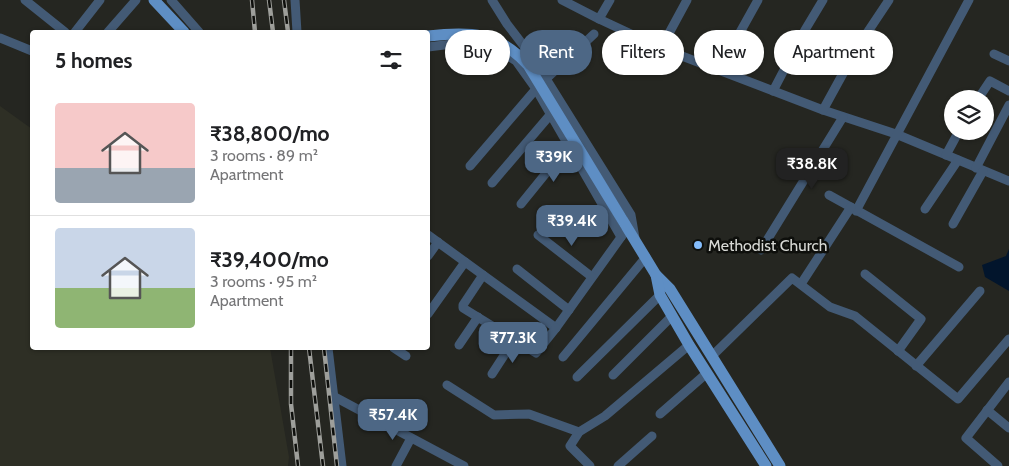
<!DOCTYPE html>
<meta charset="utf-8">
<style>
:root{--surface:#fff;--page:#f6f6f6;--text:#202124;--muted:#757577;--line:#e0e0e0;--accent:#4d6785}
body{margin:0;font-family:Cabin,sans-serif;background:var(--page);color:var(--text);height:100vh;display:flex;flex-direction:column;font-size:19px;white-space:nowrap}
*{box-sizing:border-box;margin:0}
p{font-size:16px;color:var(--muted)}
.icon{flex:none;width:28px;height:28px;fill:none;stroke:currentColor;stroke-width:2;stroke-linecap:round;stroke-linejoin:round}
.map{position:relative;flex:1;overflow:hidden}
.panel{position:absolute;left:30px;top:30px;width:400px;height:320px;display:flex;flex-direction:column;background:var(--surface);border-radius:5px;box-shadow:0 1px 4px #0004}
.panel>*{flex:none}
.banner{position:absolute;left:445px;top:30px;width:475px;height:45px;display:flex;gap:10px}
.tools{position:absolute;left:944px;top:90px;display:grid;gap:10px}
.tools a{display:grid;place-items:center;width:50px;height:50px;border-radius:50%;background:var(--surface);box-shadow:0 1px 4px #0004;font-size:25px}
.price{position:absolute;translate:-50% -42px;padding:0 11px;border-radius:10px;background:var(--accent);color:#fff;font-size:16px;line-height:32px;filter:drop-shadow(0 1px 2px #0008)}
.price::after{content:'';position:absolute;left:50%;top:30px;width:15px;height:11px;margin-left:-8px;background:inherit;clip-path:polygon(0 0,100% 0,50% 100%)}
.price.current{background:#222;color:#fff}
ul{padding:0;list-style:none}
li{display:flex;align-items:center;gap:15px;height:125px;padding:0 25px}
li+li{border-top:1px solid var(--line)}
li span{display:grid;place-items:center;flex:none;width:140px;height:100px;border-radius:5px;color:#555}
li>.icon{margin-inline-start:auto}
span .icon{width:60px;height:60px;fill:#fffc;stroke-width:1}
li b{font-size:21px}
h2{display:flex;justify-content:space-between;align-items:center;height:60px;padding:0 25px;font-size:21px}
.tag{padding:0 18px;border-radius:22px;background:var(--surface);box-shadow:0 1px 4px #0004;font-size:18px;line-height:45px}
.tag.current{background:var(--accent);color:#fff}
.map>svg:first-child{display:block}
.built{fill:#2e2f25}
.water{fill:#02152c}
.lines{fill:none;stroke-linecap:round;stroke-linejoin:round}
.minor{stroke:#435a75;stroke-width:9}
.major{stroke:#5e8ec4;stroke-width:11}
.rail-casing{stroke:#9e9f9b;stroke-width:4.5}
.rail{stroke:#0e0f0c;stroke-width:2.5;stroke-dasharray:8;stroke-linecap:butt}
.poi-dot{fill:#84bcfb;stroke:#0e0f0c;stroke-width:2}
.labels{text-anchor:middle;stroke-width:5;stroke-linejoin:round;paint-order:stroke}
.poi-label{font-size:16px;fill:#d8d9d5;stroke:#0e0f0c;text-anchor:start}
</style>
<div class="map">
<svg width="1009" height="466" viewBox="0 0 1009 466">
<rect width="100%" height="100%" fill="#252621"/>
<!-- built -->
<path class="built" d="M0,106L32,129V348H270L289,457L288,466H0Z"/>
<!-- water -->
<path class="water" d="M1009,249V291L985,277L982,265L1006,256Z"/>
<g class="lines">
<!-- minor -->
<g class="minor">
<path d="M25,0L65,32"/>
<path d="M171,0L199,32"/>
<path d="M295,0L297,32"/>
<path d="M492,0L507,24L533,58L631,215L635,238"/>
<path d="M562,0L599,19L610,0"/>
<path d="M599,19L661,48L823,110L896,134L1009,181"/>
<path d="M75,32L100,0"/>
<path d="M108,32L136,0"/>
<path d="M0,38L32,51"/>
<path d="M428,47L460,43H479L495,48L516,61L536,89L621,237"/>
<path d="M661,48L687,0"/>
<path d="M994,54L1009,61"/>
<path d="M719,70L758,0"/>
<path d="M546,79L594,34"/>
<path d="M773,91L805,30L823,0"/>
<path d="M978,99L990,81L1009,91"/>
<path d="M823,110L857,48L889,0"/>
<path d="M946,155L959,131"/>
<path d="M470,166L536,89"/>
<path d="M976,168L1009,105"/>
<path d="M492,183L550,115"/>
<path d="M829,195L959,267"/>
<path d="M521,204L568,146"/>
<path d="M925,209L958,160"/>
<path d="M856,211L969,0"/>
<path d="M953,224L983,171"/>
<path d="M428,235L556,328L624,233"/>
<path d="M538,235L592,277"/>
<path d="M761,250L843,117"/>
<path d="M428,256L438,242"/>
<path d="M517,269L569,310"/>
<path d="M865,274L921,319L898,351"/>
<path d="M483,275L463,305V308L536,353L556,328"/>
<path d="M801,284L851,207"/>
<path d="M428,314L465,262"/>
<path d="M459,345L478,317"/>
<path d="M328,348L342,466"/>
<path d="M394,348L406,356"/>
<path d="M712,356L792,278L830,307L855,316L958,399L1009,339"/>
<path d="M563,357L646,257"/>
<path d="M916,366L980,291"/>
<path d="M492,374L514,340"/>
<path d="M613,375L672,316"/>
<path d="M577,377L660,295"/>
<path d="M447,385L494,415L529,414L579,432"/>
<path d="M333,396L464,466"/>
<path d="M987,410L1009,428"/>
<path d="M660,414L707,373"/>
<path d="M396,466L411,438"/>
<path d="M590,466L570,446L579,432L605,416L689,345"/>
<path d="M618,466L652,436"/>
<path d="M998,466L966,438L1009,382"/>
</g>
<!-- major -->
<g class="major">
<path d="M154,0L184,32"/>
<path d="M428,36C470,31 498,32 528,65L656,275L670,289L780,466"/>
<path d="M656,275L660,295L689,345L766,466"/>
</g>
<defs>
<g id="rail">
<path d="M252,0L255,32"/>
<path d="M269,0L273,32"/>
<path d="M284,0L288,32"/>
<path d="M291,348V404L298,466"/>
<path d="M309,348L323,466"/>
<path d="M324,348L337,466"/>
</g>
</defs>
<!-- rail casing -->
<use href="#rail" class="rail-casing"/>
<!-- rail -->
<use href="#rail" class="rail"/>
</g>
<!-- markers -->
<circle class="poi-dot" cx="698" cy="245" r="5"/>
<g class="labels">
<!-- poi labels -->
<g class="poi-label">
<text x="708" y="251">Methodist Church</text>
</g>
</g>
</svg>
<div class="tools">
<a><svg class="icon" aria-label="layers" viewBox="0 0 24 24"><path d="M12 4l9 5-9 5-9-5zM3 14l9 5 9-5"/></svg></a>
</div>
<b class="price" style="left:554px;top:183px">₹39K</b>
<b class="price current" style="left:812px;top:190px">₹38.8K</b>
<b class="price" style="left:572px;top:247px">₹39.4K</b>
<b class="price" style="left:513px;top:364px">₹77.3K</b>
<b class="price" style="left:393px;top:441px">₹57.4K</b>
<div class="banner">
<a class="tag">Buy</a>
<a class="tag current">Rent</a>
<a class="tag">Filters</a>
<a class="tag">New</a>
<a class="tag">Apartment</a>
</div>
<section class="panel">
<h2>5 homes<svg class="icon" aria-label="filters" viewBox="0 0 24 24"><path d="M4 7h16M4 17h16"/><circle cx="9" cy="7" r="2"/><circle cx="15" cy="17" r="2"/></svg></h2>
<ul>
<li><span style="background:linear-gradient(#f6c9c9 65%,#9aa5b1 0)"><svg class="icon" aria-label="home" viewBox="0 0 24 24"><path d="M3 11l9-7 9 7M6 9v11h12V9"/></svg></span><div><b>₹38,800/mo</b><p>3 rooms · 89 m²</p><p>Apartment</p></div></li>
<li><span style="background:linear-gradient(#c9d6e8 60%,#8fb573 0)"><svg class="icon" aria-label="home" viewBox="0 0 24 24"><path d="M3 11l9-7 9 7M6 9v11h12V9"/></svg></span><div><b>₹39,400/mo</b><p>3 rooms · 95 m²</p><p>Apartment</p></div></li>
</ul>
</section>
</div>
